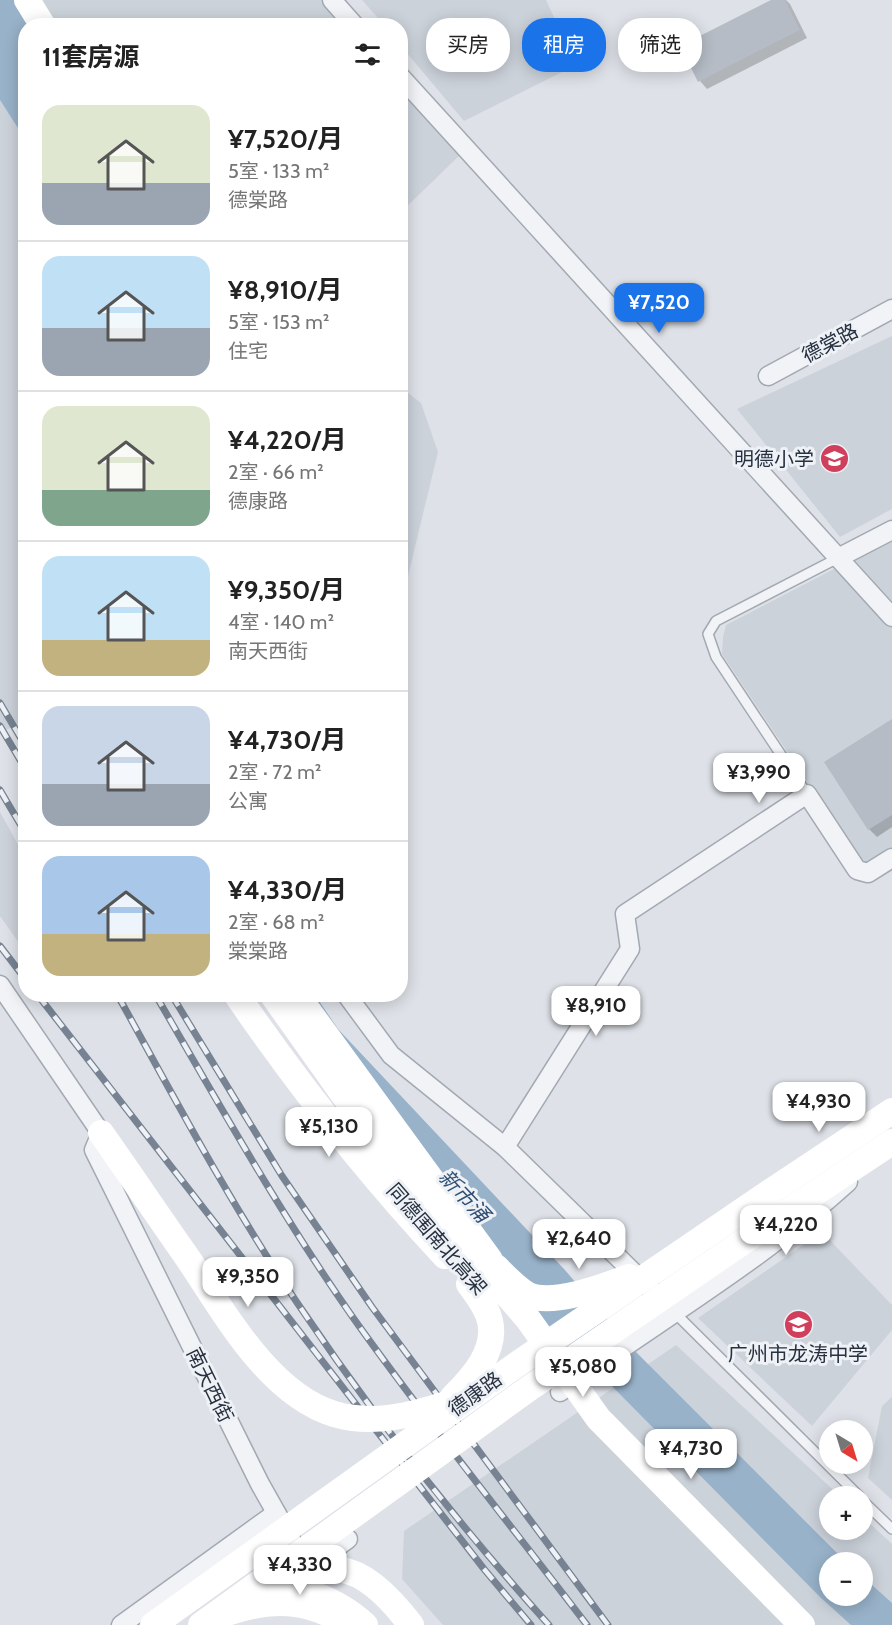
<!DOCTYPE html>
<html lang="zh">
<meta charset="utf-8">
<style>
:root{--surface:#fff;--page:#f2f2f2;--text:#222;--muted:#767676;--line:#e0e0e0;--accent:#1a73e8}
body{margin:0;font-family:Cabin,"Noto Sans SC",sans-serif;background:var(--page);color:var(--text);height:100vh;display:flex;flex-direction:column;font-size:22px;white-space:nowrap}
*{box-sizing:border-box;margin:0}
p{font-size:20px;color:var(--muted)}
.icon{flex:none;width:33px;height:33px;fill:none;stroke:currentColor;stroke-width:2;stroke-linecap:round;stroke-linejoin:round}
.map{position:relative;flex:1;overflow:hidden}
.sheet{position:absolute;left:18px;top:18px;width:390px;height:984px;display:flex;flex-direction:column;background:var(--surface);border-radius:24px;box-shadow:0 3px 15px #0003}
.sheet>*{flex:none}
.top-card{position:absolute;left:426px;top:18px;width:375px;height:54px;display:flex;gap:12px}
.needle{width:39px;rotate:142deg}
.fabs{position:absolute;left:819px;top:1420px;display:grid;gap:12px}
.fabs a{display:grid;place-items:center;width:54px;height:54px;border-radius:50%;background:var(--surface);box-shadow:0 3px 15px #0003;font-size:30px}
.price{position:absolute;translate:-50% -51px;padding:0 14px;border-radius:12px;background:#fff;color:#222;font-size:20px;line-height:39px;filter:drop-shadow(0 2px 3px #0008)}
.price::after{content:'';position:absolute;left:50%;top:36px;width:18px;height:14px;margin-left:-9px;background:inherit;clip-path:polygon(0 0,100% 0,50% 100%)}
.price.current{background:var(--accent);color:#fff}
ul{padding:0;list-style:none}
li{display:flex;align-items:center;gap:18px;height:150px;padding:0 24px}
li+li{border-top:2px solid var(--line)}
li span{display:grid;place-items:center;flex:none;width:168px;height:120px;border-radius:18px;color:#555}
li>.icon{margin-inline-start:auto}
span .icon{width:72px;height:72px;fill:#fffc;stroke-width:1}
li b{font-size:26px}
h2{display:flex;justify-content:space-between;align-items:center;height:72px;padding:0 24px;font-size:26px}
.pill{padding:0 21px;border-radius:24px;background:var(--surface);box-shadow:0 3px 15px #0003;font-size:21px;line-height:54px}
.pill.current{background:var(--accent);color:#fff}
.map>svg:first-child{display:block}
.built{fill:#ccd2da;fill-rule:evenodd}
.water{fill:#98b2c9}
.shadow{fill:#0003}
.building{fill:#b5bcc5}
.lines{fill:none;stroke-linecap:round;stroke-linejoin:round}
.lane-casing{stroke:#a3a9b2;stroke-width:12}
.street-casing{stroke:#a3a9b2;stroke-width:21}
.lane{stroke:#f1f3f6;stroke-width:9}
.street{stroke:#f1f3f6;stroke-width:18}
.secondary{stroke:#fff;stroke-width:26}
.rail-casing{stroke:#778392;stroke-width:7}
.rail{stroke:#eef1f6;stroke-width:4.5;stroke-dasharray:14;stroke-linecap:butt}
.secondary-bridge{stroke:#fff;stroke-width:26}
.labels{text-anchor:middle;stroke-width:6;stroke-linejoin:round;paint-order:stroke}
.street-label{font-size:20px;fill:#27313f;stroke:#eef1f6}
.poi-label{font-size:20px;fill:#27313f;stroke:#eef1f6;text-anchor:end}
.water-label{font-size:21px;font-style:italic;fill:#315174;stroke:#eef1f6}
</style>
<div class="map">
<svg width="892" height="1625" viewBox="0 0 892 1625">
<rect width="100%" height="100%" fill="#dee2e8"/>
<!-- built -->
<g class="built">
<path d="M0,0H321L345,25L26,26Z"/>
<path d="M362,0H546L576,65L464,121L401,46L400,26L384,25Z"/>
<path d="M400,87L461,154L401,212H400Z"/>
<path d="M0,100L26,139V720L0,733Z"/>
<path d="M892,336V509L840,537L737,409Z"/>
<path d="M400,387L421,403L438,452L408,576L401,578Z"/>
<path d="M892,539V849L864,867L722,654L723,637L726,625Z"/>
<path d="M0,812L25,857L26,948L24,950L0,916Z"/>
<path d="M822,1232L892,1305V1330L812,1426L698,1318Z"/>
<path d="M676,1345L841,1497H830V1530H862L863,1517L892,1544V1625H443L402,1579L404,1531ZM830,1563H862V1596H830Z"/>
<path d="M892,1397V1500L868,1478L882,1406Z"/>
</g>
<!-- water -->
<g class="water">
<path d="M0,0H36L51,25L26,26L25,139L0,100Z"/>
<path d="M269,995H315L338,1029L564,1269L637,1353L847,1563H830V1596H862L863,1577L892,1603V1625H851L821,1598L604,1378L534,1322Z"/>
</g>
<!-- shadow -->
<g class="shadow">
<path d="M775,0H786L790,4L807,38L707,89L700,81Z"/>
<path d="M892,721V827L877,837L869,829Z"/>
</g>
<!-- building -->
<g class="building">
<path d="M771,0H785L800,30L698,82L680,46Z"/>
<path d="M892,719V815L868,830L824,762Z"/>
</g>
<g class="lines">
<defs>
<g id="lane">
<path d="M807,794L716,657L708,634L716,621L838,558"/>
<path d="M674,1312L860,1497"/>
<path d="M862,1500L892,1529"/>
</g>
<g id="street">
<path d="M332,0L355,26"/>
<path d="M400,76L892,617"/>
<path d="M768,376L892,309"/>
<path d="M838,558L892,530"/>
<path d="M0,985L101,1133L94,1150L260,1484L291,1539"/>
<path d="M346,994L391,1055L505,1147L674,1312"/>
<path d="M505,1147L630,949L625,914L807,794L857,870L868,873L892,858"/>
<path d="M560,1392C656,1322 760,1262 848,1182"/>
<path d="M273,1594L348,1539"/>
<path d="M121,1625L276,1513"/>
</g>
</defs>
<!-- lane casing -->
<use href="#lane" class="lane-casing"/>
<!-- street casing -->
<use href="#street" class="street-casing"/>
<!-- lane -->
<use href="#lane" class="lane"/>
<!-- street -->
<use href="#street" class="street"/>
<!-- secondary -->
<g class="secondary">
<path d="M27,0L43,26"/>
<path d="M236,994C300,1087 368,1174 445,1256"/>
<path d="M272,994L390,1160L438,1222L455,1244L509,1297L528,1319L598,1418L802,1625"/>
<path d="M296,994L490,1260"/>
<path d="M770,1192L892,1111"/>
<path d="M785,1213L892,1142"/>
<path d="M309,1568C319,1569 331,1568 342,1570C369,1574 395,1604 411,1625"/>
<path d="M274,1593C284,1593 297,1591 307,1593C327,1597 350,1611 365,1625"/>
</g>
<defs>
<g id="rail">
<path d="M0,703L26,747"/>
<path d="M0,726L26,770"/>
<path d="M0,790L26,834"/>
<path d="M0,946L26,980"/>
<path d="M37,994L484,1569L531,1625"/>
<path d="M117,994C175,1099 231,1205 298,1304C374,1417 458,1524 549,1625"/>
<path d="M155,994C219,1104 281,1215 354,1319C428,1423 509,1523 587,1625"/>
<path d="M171,994L282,1176L372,1307L608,1625"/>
</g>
</defs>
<!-- rail casing -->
<use href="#rail" class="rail-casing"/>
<!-- rail -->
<use href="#rail" class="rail"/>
<!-- secondary-bridge -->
<g class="secondary-bridge">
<path d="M101,1133C130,1174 158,1216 187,1257C223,1310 268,1394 334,1414C371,1425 410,1416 446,1404"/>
<path d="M496,1267C506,1277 516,1288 528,1295C553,1306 605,1286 629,1277"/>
<path d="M453,1397C472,1378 497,1351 490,1321C487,1307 477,1295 469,1284"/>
<path d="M224,1614C272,1597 307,1599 350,1625"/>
<path d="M153,1625L516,1365L770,1192"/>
<path d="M201,1625L531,1387L785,1213"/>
</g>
</g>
<!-- icons -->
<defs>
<symbol id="school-disc" viewBox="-11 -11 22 22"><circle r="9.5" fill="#d0405c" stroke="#eef1f6"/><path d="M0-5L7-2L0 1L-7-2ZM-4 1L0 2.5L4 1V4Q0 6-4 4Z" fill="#fff"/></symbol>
</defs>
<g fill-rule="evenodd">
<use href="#school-disc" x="818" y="442" width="33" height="33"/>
<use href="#school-disc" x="782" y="1308" width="33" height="33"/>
</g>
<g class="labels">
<!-- street labels -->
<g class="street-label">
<text transform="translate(830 343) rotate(-28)" y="7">德棠路</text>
<text transform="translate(437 1239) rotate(49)" y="7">同德围南北高架</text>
<text transform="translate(210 1385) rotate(64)" y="7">南天西街</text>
<text transform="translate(475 1394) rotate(-36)" y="7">德康路</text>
</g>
<!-- poi labels -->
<g class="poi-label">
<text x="814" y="466">明德小学</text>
<text x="798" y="1361" text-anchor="middle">广州市龙涛中学</text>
</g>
<!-- water labels -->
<g class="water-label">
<text transform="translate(464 1196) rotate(47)" y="7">新市涌</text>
</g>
</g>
</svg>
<div class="fabs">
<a><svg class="needle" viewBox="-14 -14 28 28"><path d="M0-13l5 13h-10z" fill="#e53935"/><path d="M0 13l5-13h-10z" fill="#767676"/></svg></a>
<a>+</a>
<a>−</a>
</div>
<b class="price current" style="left:659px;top:334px">¥7,520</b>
<b class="price" style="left:759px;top:804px">¥3,990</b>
<b class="price" style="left:596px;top:1037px">¥8,910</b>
<b class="price" style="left:819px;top:1133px">¥4,930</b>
<b class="price" style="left:329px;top:1158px">¥5,130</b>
<b class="price" style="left:786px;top:1256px">¥4,220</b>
<b class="price" style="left:579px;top:1270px">¥2,640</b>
<b class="price" style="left:248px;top:1308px">¥9,350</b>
<b class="price" style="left:583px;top:1398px">¥5,080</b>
<b class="price" style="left:691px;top:1480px">¥4,730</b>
<b class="price" style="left:300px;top:1596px">¥4,330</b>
<div class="top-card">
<a class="pill">买房</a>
<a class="pill current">租房</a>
<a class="pill">筛选</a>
</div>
<section class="sheet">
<h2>11套房源<svg class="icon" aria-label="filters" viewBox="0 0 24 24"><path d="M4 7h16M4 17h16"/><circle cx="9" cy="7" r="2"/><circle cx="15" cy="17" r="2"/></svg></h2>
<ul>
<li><span style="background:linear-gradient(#dfe7d0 65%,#9aa5b1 0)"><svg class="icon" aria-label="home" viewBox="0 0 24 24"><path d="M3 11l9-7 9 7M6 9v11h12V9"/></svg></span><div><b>¥7,520/月</b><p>5室 · 133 m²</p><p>德棠路</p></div></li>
<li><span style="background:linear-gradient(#bfe0f5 60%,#9aa5b1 0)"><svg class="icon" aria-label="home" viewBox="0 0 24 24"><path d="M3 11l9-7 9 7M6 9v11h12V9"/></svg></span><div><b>¥8,910/月</b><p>5室 · 153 m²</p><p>住宅</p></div></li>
<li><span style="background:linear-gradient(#dfe7d0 70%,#7fa58c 0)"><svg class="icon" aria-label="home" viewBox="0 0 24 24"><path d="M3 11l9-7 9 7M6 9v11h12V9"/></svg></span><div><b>¥4,220/月</b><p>2室 · 66 m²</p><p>德康路</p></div></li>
<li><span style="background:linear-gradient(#bfe0f5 70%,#c2b280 0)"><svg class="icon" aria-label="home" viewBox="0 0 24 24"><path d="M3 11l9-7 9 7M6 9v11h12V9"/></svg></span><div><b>¥9,350/月</b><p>4室 · 140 m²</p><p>南天西街</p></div></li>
<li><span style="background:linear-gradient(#c9d6e8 65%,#9aa5b1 0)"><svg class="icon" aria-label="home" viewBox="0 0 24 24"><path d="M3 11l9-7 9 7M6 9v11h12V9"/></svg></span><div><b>¥4,730/月</b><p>2室 · 72 m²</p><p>公寓</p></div></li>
<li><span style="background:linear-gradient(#a9c7e8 65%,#c2b280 0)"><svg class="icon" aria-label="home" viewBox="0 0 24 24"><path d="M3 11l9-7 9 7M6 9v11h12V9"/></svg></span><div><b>¥4,330/月</b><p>2室 · 68 m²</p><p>棠棠路</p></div></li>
</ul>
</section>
</div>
